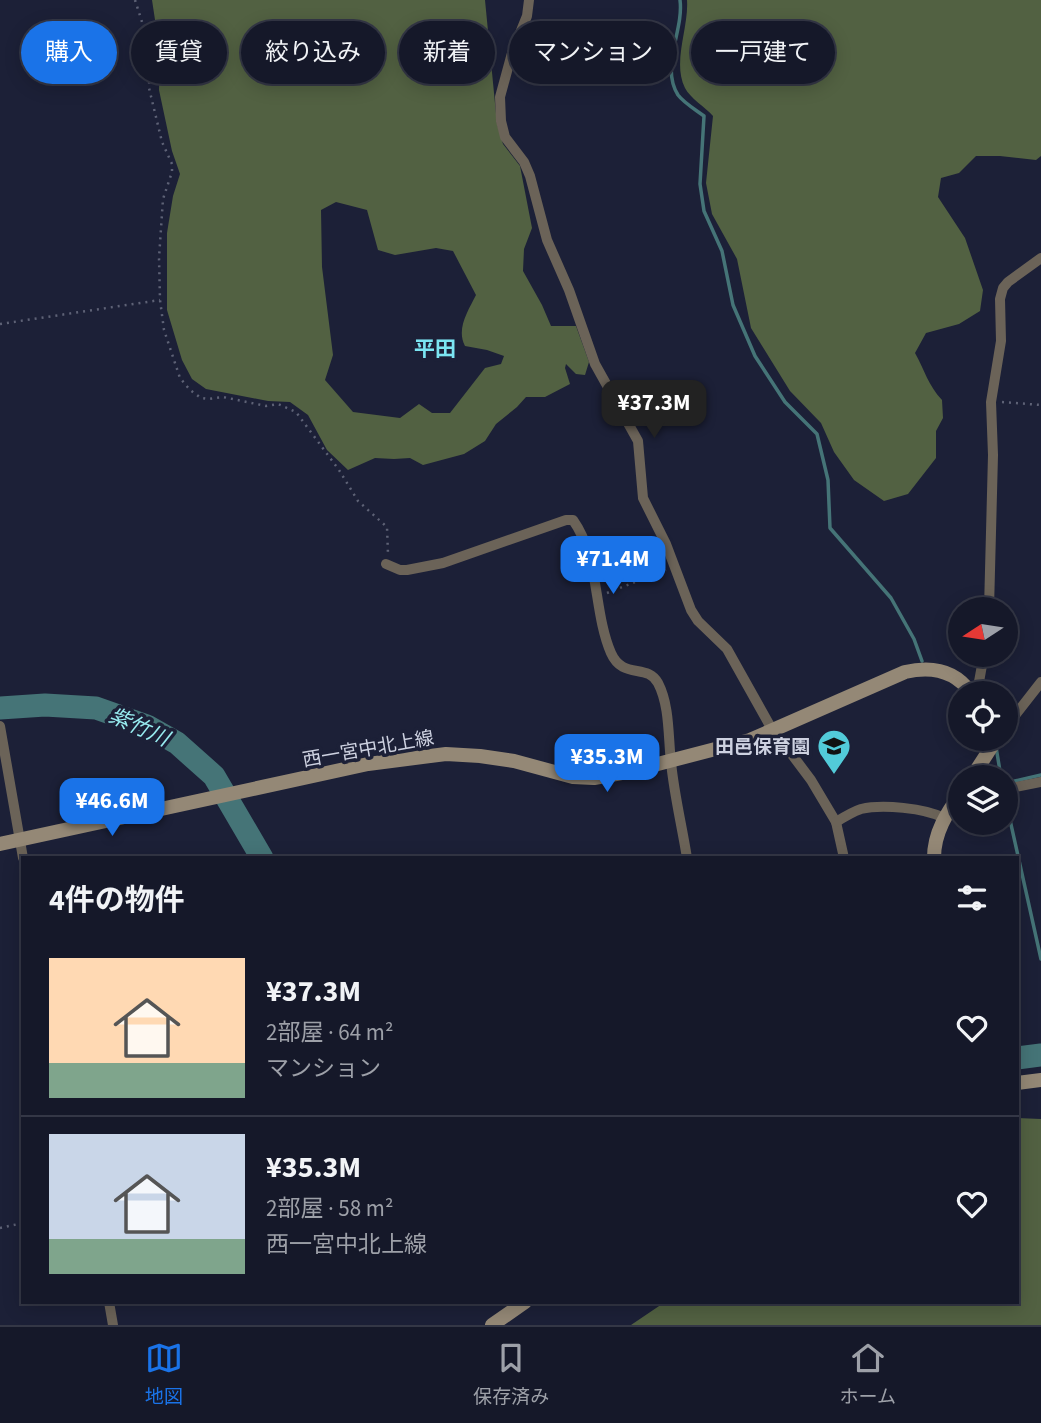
<!DOCTYPE html>
<html lang="ja">
<meta charset="utf-8">
<style>
:root{--surface:#151829;--page:#1e2131;--text:#f1f3f6;--muted:#9da0a8;--line:#343746;--accent:#1a73e8}
body{margin:0;font-family:"Source Sans 3","Noto Sans JP",sans-serif;background:var(--page);color:var(--text);height:100vh;display:flex;flex-direction:column;font-size:26px;white-space:nowrap}
*{box-sizing:border-box;margin:0}
p{font-size:23px;color:var(--muted)}
.icon{flex:none;width:38px;height:38px;fill:none;stroke:currentColor;stroke-width:2;stroke-linecap:round;stroke-linejoin:round}
.map{position:relative;flex:1;overflow:hidden}
.details{position:absolute;left:21px;top:856px;width:998px;height:448px;display:flex;flex-direction:column;background:var(--surface);border-radius:0px;box-shadow:0 4px 18px #0003,0 0 0 2px var(--line)}
.details>*{flex:none}
.banner{position:absolute;left:21px;top:21px;width:999px;height:63px;display:flex;gap:14px}
.needle{width:46px;rotate:258deg}
.controls{position:absolute;left:948px;top:597px;display:grid;gap:14px}
.controls a{display:grid;place-items:center;width:70px;height:70px;border-radius:50%;background:var(--surface);box-shadow:0 4px 18px #0003,0 0 0 2px var(--line);font-size:35px}
.price{position:absolute;translate:-50% -60px;padding:0 16px;border-radius:14px;background:var(--accent);color:#fff;font-size:23px;line-height:46px;filter:drop-shadow(0 2px 4px #0008)}
.price::after{content:'';position:absolute;left:50%;top:42px;width:21px;height:16px;margin-left:-10px;background:inherit;clip-path:polygon(0 0,100% 0,50% 100%)}
.price.current{background:#222;color:#fff}
ul{padding:0;list-style:none}
li{display:flex;align-items:center;gap:21px;height:175px;padding:0 28px}
li+li{border-top:2px solid var(--line)}
li span{display:grid;place-items:center;flex:none;width:196px;height:140px;border-radius:0px;color:#555}
li>.icon{margin-inline-start:auto}
span .icon{width:84px;height:84px;fill:#fffc;stroke-width:1}
li b{font-size:30px}
h2{display:flex;justify-content:space-between;align-items:center;height:84px;padding:0 28px;font-size:30px}
.chip{padding:0 24px;border-radius:32px;background:var(--surface);box-shadow:0 4px 18px #0003,0 0 0 2px var(--line);font-size:24px;line-height:63px}
.chip.current{background:var(--accent);color:#fff}
.tabs{display:flex;justify-content:space-around;align-items:center;height:98px;border-top:2px solid var(--line);background:var(--surface);font-size:19px;color:var(--muted)}
.tabs a{display:grid;justify-items:center;gap:4px}
.tabs .current{color:var(--accent)}
.map>svg:first-child{display:block}
.forest{fill:#526142;fill-rule:evenodd}
.lines{fill:none;stroke-linecap:round;stroke-linejoin:round}
.stream{stroke:#457477;stroke-width:3.5}
.river{stroke:#457477;stroke-width:23}
.path{stroke:#5e6276;stroke-width:2.5;stroke-dasharray:2 5;stroke-linecap:butt}
.street{stroke:#6b6358;stroke-width:10}
.secondary{stroke:#948876;stroke-width:14}
.labels{text-anchor:middle;stroke-width:7;stroke-linejoin:round;paint-order:stroke}
.poi-label{font-size:19px;font-weight:bold;fill:#cdd1e0;stroke:#1c2037;text-anchor:end}
.street-label{font-size:19px;fill:#cdd1e0;stroke:#1c2037}
.neighbourhood-label{font-size:21px;font-weight:bold;fill:#7be5f2;stroke:#1c2037}
.water-label{font-size:21px;font-style:italic;fill:#98ecf0;stroke:#1c2037}
</style>
<div class="map">
<svg width="1041" height="1325" viewBox="0 0 1041 1325">
<rect width="100%" height="100%" fill="#1c2037"/>
<!-- forest -->
<g class="forest">
<path d="M152,0H485L497,124L503,144L520,166L532,228L524,249L523,271L542,305L551,326H576L589,362L585,375L576,374L566,364L565,368L570,384L545,397H526L517,407L496,424L485,441L464,454L423,465L410,458L394,459L375,458L348,470L327,450L308,415L290,402L268,401L206,389L192,379L182,360L167,310V233L173,196L180,174L172,151L159,90L160,53ZM336,202L367,210L378,250L395,255L436,248L453,251L476,295C468,311 456,329 465,346L487,350L504,356L501,364L485,368L450,413H432L419,404L400,418L353,412L325,380L333,355L322,267L321,210Z"/>
<path d="M687,0H1041V156L1036,160L1000,156H976L959,173L941,178L938,197L965,238L983,290L980,311L959,324L926,333L915,353C925,371 928,385 942,400L943,418L936,431V458L908,494L884,501L854,480L834,452L821,423L790,391L751,328L737,259L712,214L706,183L713,116C705,107 690,98 685,88C672,62 689,28 687,0Z"/>
<path d="M1017,1118L1041,1119V1325H631L665,1302H1017Z"/>
</g>
<g class="lines">
<!-- stream -->
<g class="stream">
<path d="M680,0C684,31 660,66 678,95C684,103 696,110 704,116L700,184L704,211L722,251L733,305L755,356L785,402L817,434L828,480L830,528L891,598L914,639L922,661"/>
<path d="M996,747L1001,777"/>
<path d="M1006,783L1041,775"/>
<path d="M1006,802L1041,959"/>
</g>
<!-- river -->
<g class="river">
<path d="M0,708L45,705L96,708L147,726L177,743L214,776L262,858"/>
<path d="M1017,1058L1041,1055"/>
</g>
<!-- path -->
<g class="path">
<path d="M135,0L150,47L149,88L162,142L172,164V172L163,199L159,258L160,300L164,330L180,378L190,390L201,398L208,399L223,397L266,406L278,404L296,412L339,470L358,501L387,527L388,554"/>
<path d="M0,324L160,300"/>
<path d="M1002,402L1041,405"/>
<path d="M607,593L666,570"/>
<path d="M0,1228L23,1223"/>
<path d="M964,1302V1304"/>
</g>
<!-- street -->
<g class="street">
<path d="M529,0L527,16L512,53L500,97L501,121L505,137L524,162L530,176L547,240L569,290L595,364L638,441L643,498L666,544L691,610L698,621L727,649L769,724L811,780L836,822L844,858"/>
<path d="M386,564L400,570H407L443,563L566,520H573C600,558 593,611 611,653C623,680 647,663 658,683C670,706 668,737 671,762C674,794 682,826 687,858"/>
<path d="M989,609L993,455L991,402L1001,341L1000,299L1003,288L1008,282L1041,258"/>
<path d="M977,693L984,654"/>
<path d="M0,726L23,858"/>
<path d="M1006,727L1041,682"/>
<path d="M1006,789L1041,782"/>
<path d="M836,822C844,817 852,812 861,809C882,804 925,808 944,818"/>
<path d="M109,1302L113,1325"/>
</g>
<!-- secondary -->
<g class="secondary">
<path d="M972,777L992,746L989,738"/>
<path d="M0,844L368,764L446,754L480,756L514,761L573,777L594,778L627,772L750,740L905,672C931,666 955,670 971,693"/>
<path d="M934,858C934,832 947,813 961,793"/>
<path d="M1017,1083L1041,1080"/>
<path d="M492,1325L525,1302"/>
</g>
</g>
<!-- icons -->
<defs>
<symbol id="school-pin" viewBox="-11 -11 22 30"><path d="M0 17L-7.5 6A9.5 9.5 0 1 1 7.5 6Z" fill="#52cbd9" stroke="#1c2037"/><path d="M0-5L7-2L0 1L-7-2ZM-4 1L0 2.5L4 1V4Q0 6-4 4Z" fill="#111"/></symbol>
</defs>
<g fill-rule="evenodd">
<use href="#school-pin" x="815" y="727" width="38" height="52"/>
</g>
<g class="labels">
<!-- poi labels -->
<g class="poi-label">
<text x="810" y="753">田邑保育園</text>
</g>
<!-- street labels -->
<g class="street-label">
<text transform="translate(368 748) rotate(-10)" y="7">西一宮中北上線</text>
</g>
<!-- neighbourhood labels -->
<g class="neighbourhood-label">
<text x="435" y="356">平田</text>
</g>
<!-- water labels -->
<g class="water-label">
<text transform="translate(139 727) rotate(24)" y="7">紫竹川</text>
</g>
</g>
</svg>
<div class="controls">
<a><svg class="needle" viewBox="-14 -14 28 28"><path d="M0-13l5 13h-10z" fill="#e53935"/><path d="M0 13l5-13h-10z" fill="#9da0a8"/></svg></a>
<a><svg class="icon" aria-label="locate" viewBox="0 0 24 24"><circle cx="12" cy="12" r="6"/><path d="M12 2v4M12 18v4M2 12h4M18 12h4"/></svg></a>
<a><svg class="icon" aria-label="layers" viewBox="0 0 24 24"><path d="M12 4l9 5-9 5-9-5zM3 14l9 5 9-5"/></svg></a>
</div>
<b class="price current" style="left:654px;top:440px">¥37.3M</b>
<b class="price" style="left:613px;top:596px">¥71.4M</b>
<b class="price" style="left:607px;top:794px">¥35.3M</b>
<b class="price" style="left:112px;top:838px">¥46.6M</b>
<div class="banner">
<a class="chip current">購入</a>
<a class="chip">賃貸</a>
<a class="chip">絞り込み</a>
<a class="chip">新着</a>
<a class="chip">マンション</a>
<a class="chip">一戸建て</a>
</div>
<section class="details">
<h2>4件の物件<svg class="icon" aria-label="filters" viewBox="0 0 24 24"><path d="M4 7h16M4 17h16"/><circle cx="9" cy="7" r="2"/><circle cx="15" cy="17" r="2"/></svg></h2>
<ul>
<li><span style="background:linear-gradient(#ffd9b3 75%,#7fa58c 0)"><svg class="icon" aria-label="home" viewBox="0 0 24 24"><path d="M3 11l9-7 9 7M6 9v11h12V9"/></svg></span><div><b>¥37.3M</b><p>2部屋 · 64 m²</p><p>マンション</p></div><svg class="icon" aria-label="heart" viewBox="0 0 24 24"><path d="M12 20l-8-8c-3-5 5-10 8-4 3-6 11-1 8 4z"/></svg></li>
<li><span style="background:linear-gradient(#c9d6e8 75%,#7fa58c 0)"><svg class="icon" aria-label="home" viewBox="0 0 24 24"><path d="M3 11l9-7 9 7M6 9v11h12V9"/></svg></span><div><b>¥35.3M</b><p>2部屋 · 58 m²</p><p>西一宮中北上線</p></div><svg class="icon" aria-label="heart" viewBox="0 0 24 24"><path d="M12 20l-8-8c-3-5 5-10 8-4 3-6 11-1 8 4z"/></svg></li>
</ul>
</section>
</div>
<nav class="tabs">
<a class="current"><svg class="icon" aria-label="map" viewBox="0 0 24 24"><path d="M3 6l6-2 6 2 6-2v14l-6 2-6-2-6 2zM9 4v14M15 6v14"/></svg>地図</a>
<a><svg class="icon" aria-label="saved" viewBox="0 0 24 24"><path d="M7 4h10v16l-5-4-5 4z"/></svg>保存済み</a>
<a><svg class="icon" aria-label="home" viewBox="0 0 24 24"><path d="M3 11l9-7 9 7M6 9v11h12V9"/></svg>ホーム</a>
</nav>
